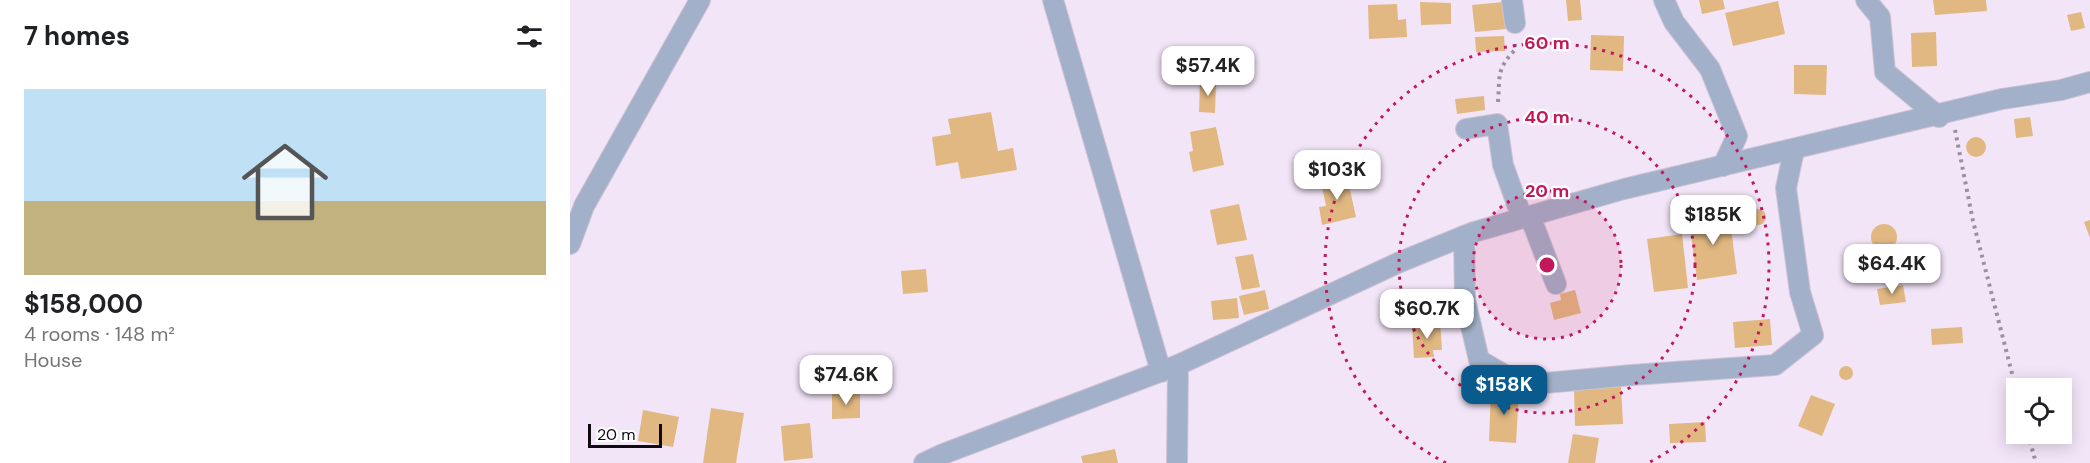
<!DOCTYPE html>
<meta charset="utf-8">
<style>
:root{--surface:#fff;--page:#f2f2f2;--text:#202124;--muted:#757577;--accent:#095a8d}
body{margin:0;font-family:"DM Sans",sans-serif;background:var(--page);color:var(--text);height:100vh;display:flex;flex-direction:column;font-size:22px;white-space:nowrap}
*{box-sizing:border-box;margin:0}
p{font-size:20px;color:var(--muted)}
.icon{flex:none;width:33px;height:33px;fill:none;stroke:currentColor;stroke-width:2;stroke-linecap:round;stroke-linejoin:round}
.map{position:relative;flex:1;overflow:hidden}
.panel{display:flex;flex-direction:column;background:var(--surface);width:570px}
.panel>*{flex:none}
.tools{position:absolute;left:1436px;top:378px;display:grid;gap:12px}
.tools a{display:grid;place-items:center;width:66px;height:66px;border-radius:0px;background:var(--surface);box-shadow:0 3px 15px #0003;font-size:30px}
.scale{position:absolute;left:18px;bottom:15px;width:74px;box-sizing:border-box;padding-left:6px;border:3px solid #0e0a10;border-top:0;font-size:16px;line-height:21px;white-space:nowrap;color:#0e0a10;-webkit-text-stroke:4px #fff;paint-order:stroke}
.price{position:absolute;translate:-50% -51px;padding:0 14px;border-radius:12px;background:#fff;color:#222;font-size:20px;line-height:39px;filter:drop-shadow(0 2px 3px #0008)}
.price::after{content:'';position:absolute;left:50%;top:36px;width:18px;height:14px;margin-left:-9px;background:inherit;clip-path:polygon(0 0,100% 0,50% 100%)}
.price.current{background:var(--accent);color:#fff}
ul{padding:0;list-style:none}
li{display:grid;align-content:center;gap:12px;height:318px;padding:0 24px}
li span{display:grid;place-items:center;height:186px;border-radius:0px;color:#555}
li>.icon{margin-inline-start:auto}
span .icon{width:108px;height:108px;fill:#fffc;stroke-width:1}
li b{font-size:26px}
h2{display:flex;justify-content:space-between;align-items:center;height:72px;padding:0 24px;font-size:26px}
main{display:flex;flex:1;min-height:0}
.map>svg:first-child{display:block}
.building{fill:#e1b882}
.lines{fill:none;stroke-linecap:round;stroke-linejoin:round}
.minor-casing{stroke:#cec2d3;stroke-width:22}
.path{stroke:#9a909e;stroke-width:4;stroke-dasharray:3 4.5;stroke-linecap:butt}
.minor{stroke:#a2b1c9;stroke-width:20}
.ring{fill:none;stroke:#c2185b;stroke-width:3;stroke-dasharray:3 6}
.centre{fill:#c2185b;stroke:#fff;stroke-width:3}
.ring-label{font-size:18px;text-anchor:middle;font-weight:bold;fill:#c2185b;stroke:#fff;stroke-width:4.5;stroke-linejoin:round;paint-order:stroke}
</style>
<main>
<section class="panel">
<h2>7 homes<svg class="icon" aria-label="filters" viewBox="0 0 24 24"><path d="M4 7h16M4 17h16"/><circle cx="9" cy="7" r="2"/><circle cx="15" cy="17" r="2"/></svg></h2>
<ul>
<li><span style="background:linear-gradient(#bfe0f5 60%,#c2b280 0)"><svg class="icon" aria-label="home" viewBox="0 0 24 24"><path d="M3 11l9-7 9 7M6 9v11h12V9"/></svg></span><div><b>$158,000</b><p>4 rooms · 148 m²</p><p>House</p></div></li>
</ul>
</section>
<div class="map">
<svg width="1520" height="463" viewBox="0 0 1520 463">
<rect width="100%" height="100%" fill="#f3e5f8"/>
<!-- building -->
<g class="building">
<path d="M996,0H1010L1012,20L998,21Z"/>
<path d="M1129,0H1153L1155,9L1132,14Z"/>
<path d="M1363,0H1416L1417,11L1365,15Z"/>
<path d="M1208,1L1215,34L1163,46L1155,13Z"/>
<path d="M850,2L881,3V24L851,25Z"/>
<path d="M934,2L936,29L905,32L902,5Z"/>
<path d="M827,4L828,20L836,19L837,37L799,39L798,5Z"/>
<path d="M1511,12L1515,28L1501,31L1497,15Z"/>
<path d="M1366,32L1367,66L1342,67L1341,33Z"/>
<path d="M1021,35L1054,36L1053,71L1020,70Z"/>
<path d="M934,36L935,51L906,52L905,37Z"/>
<path d="M1224,65H1257L1256,95L1224,94Z"/>
<path d="M630,81H646L645,113L629,112Z"/>
<path d="M914,96L915,110L887,114L885,99Z"/>
<path d="M421,112L428,151L443,148L447,170L391,179L388,162L366,166L362,137L381,134L378,119Z"/>
<path d="M1460,117L1463,136L1446,138L1444,119Z"/>
<path d="M646,127L654,165L623,172L619,152L623,151L620,132Z"/>
<circle cx="1406" cy="147" r="10"/>
<path d="M777,176L786,217L752,225L749,207L756,206L751,182Z"/>
<path d="M669,204L677,240L647,245L640,210Z"/>
<circle cx="1188" cy="217" r="8"/>
<path d="M1159,213L1167,274L1127,280L1119,219Z"/>
<path d="M1520,220V238L1514,222Z"/>
<circle cx="1314" cy="237" r="13"/>
<path d="M1112,234L1118,288L1084,292L1077,239Z"/>
<path d="M683,254L690,287L672,290L665,257Z"/>
<path d="M356,269L358,292L333,294L331,271Z"/>
<path d="M1333,285L1336,302L1310,305L1307,289Z"/>
<path d="M695,290L699,309L674,315L669,296Z"/>
<path d="M1005,290L1011,313L984,320L980,303L991,300L990,294Z"/>
<path d="M667,298L669,318L643,320L641,301Z"/>
<path d="M1200,319L1202,345L1165,348L1163,322Z"/>
<path d="M870,321L872,350H863L864,357L844,358L842,326L858,325V322Z"/>
<path d="M1392,327L1393,343L1362,345L1361,329Z"/>
<circle cx="1276" cy="373" r="7"/>
<path d="M1051,386L1053,424L1005,426L1004,388Z"/>
<path d="M921,389L949,390L946,443L919,441Z"/>
<path d="M290,393V418L262,419V394Z"/>
<path d="M1241,395L1265,404L1252,436L1228,426Z"/>
<path d="M141,408L174,413L166,463H133Z"/>
<path d="M73,410L109,417L103,447L68,441Z"/>
<path d="M1135,422L1136,442L1100,443L1099,424Z"/>
<path d="M240,423L243,458L214,461L211,426Z"/>
<path d="M1003,434L1029,438L1025,463H998Z"/>
<path d="M545,449L548,463H513L511,456Z"/>
</g>
<g class="lines">
<defs>
<g id="minor">
<path d="M483,0L591,372"/>
<path d="M942,0L945,23"/>
<path d="M1094,0L1104,22L1140,69L1167,136L1153,166"/>
<path d="M1296,0L1310,17L1315,72L1369,117"/>
<path d="M896,129L927,124L933,165L952,218"/>
<path d="M960,216L986,284"/>
<path d="M894,236L895,300L909,360L957,388L975,383L1062,375L1205,365L1243,335L1230,292L1216,188L1224,150"/>
<path d="M0,244L14,206L130,0"/>
<path d="M354,463L373,454L608,365L830,262L904,232L1054,189L1432,99L1491,90L1520,82"/>
<path d="M607,463L608,365"/>
</g>
</defs>
<!-- minor casing -->
<use href="#minor" class="minor-casing"/>
<!-- path -->
<g class="path">
<path d="M928,102C930,78 926,69 945,50V44"/>
<path d="M1385,130L1403,221L1446,389"/>
<path d="M1458,434L1466,463"/>
</g>
<!-- minor -->
<use href="#minor" class="minor"/>
</g>
<!-- distance rings -->
<circle cx="977" cy="265" r="74" fill="#c2185b" fill-opacity=".12"/>
<g class="ring">
<circle cx="977" cy="265" r="74"/>
<circle cx="977" cy="265" r="148"/>
<path d="M876 463A222 222 0 1 1 1078 463"/>
</g>
<circle cx="977" cy="265" r="9" class="centre"/>
<g class="ring-label">
<text x="977" y="49">60 m</text>
<text x="977" y="123">40 m</text>
<text x="977" y="197">20 m</text>
</g>
</svg>
<div class="tools">
<a><svg class="icon" aria-label="locate" viewBox="0 0 24 24"><circle cx="12" cy="12" r="6"/><path d="M12 2v4M12 18v4M2 12h4M18 12h4"/></svg></a>
</div>
<div class="scale">20 m</div>
<b class="price" style="left:638px;top:97px">$57.4K</b>
<b class="price" style="left:767px;top:201px">$103K</b>
<b class="price" style="left:1143px;top:246px">$185K</b>
<b class="price" style="left:1322px;top:295px">$64.4K</b>
<b class="price" style="left:857px;top:340px">$60.7K</b>
<b class="price" style="left:276px;top:406px">$74.6K</b>
<b class="price current" style="left:934px;top:416px">$158K</b>
</div>
</main>
